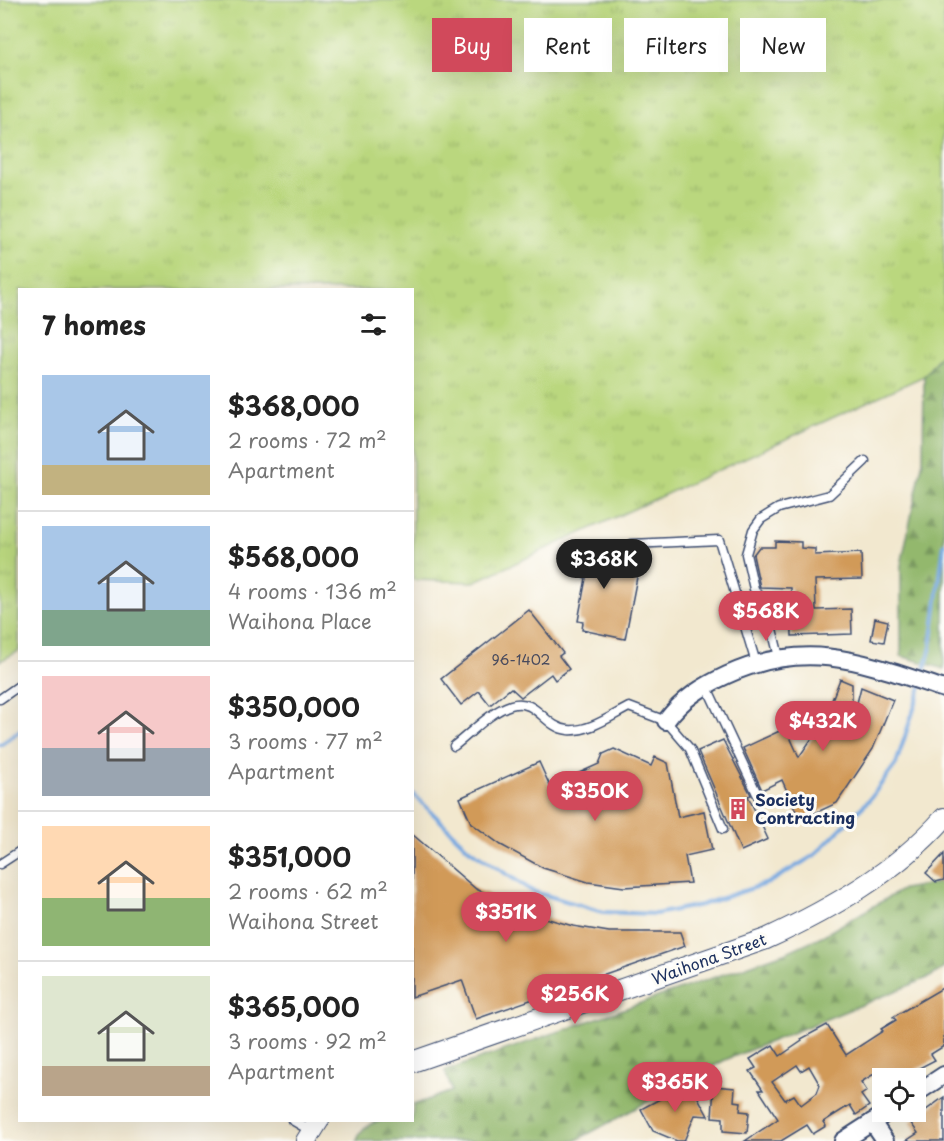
<!DOCTYPE html>
<meta charset="utf-8">
<style>
:root{--surface:#fff;--page:#f6f6f6;--text:#222;--muted:#767676;--line:#e0e0e0;--accent:#d1495b}
body{margin:0;font-family:"Playpen Sans",sans-serif;background:var(--page);color:var(--text);height:100vh;display:flex;flex-direction:column;font-size:22px;white-space:nowrap}
*{box-sizing:border-box;margin:0}
p{font-size:20px;color:var(--muted)}
.icon{flex:none;width:33px;height:33px;fill:none;stroke:currentColor;stroke-width:2;stroke-linecap:round;stroke-linejoin:round}
.map{position:relative;flex:1;overflow:hidden}
.sheet{position:absolute;left:18px;top:288px;width:396px;height:834px;display:flex;flex-direction:column;background:var(--surface);border-radius:0px;box-shadow:0 6px 24px #0002}
.sheet>*{flex:none}
.guide{position:absolute;left:432px;top:18px;width:422px;height:54px;display:flex;gap:12px}
.buttons{position:absolute;left:872px;top:1068px;display:grid;gap:12px}
.buttons a{display:grid;place-items:center;width:54px;height:54px;border-radius:0px;background:var(--surface);box-shadow:0 6px 24px #0002;font-size:30px}
.price{position:absolute;translate:-50% -51px;padding:0 14px;border-radius:21px;background:var(--accent);color:#fff;font-size:20px;line-height:39px;filter:drop-shadow(0 2px 3px #0008)}
.price::after{content:'';position:absolute;left:50%;top:36px;width:18px;height:14px;margin-left:-9px;background:inherit;clip-path:polygon(0 0,100% 0,50% 100%)}
.price.current{background:#222;color:#fff}
ul{padding:0;list-style:none}
li{display:flex;align-items:center;gap:18px;height:150px;padding:0 24px}
li+li{border-top:2px solid var(--line)}
li span{display:grid;place-items:center;flex:none;width:168px;height:120px;border-radius:0px;color:#555}
li>.icon{margin-inline-start:auto}
span .icon{width:72px;height:72px;fill:#fffc;stroke-width:1}
li b{font-size:26px}
h2{display:flex;justify-content:space-between;align-items:center;height:72px;padding:0 24px;font-size:26px}
.pill{padding:0 21px;border-radius:0px;background:var(--surface);box-shadow:0 6px 24px #0002;font-size:21px;line-height:54px}
.pill.current{background:var(--accent);color:#fff}
.map>svg:first-child{display:block}
.grass{fill:url(#grass-tufts);stroke:#6a836e;stroke-width:1.5}
.forest{fill:url(#forest-firs);stroke:#577466;stroke-width:1.5}
.lines{fill:none;stroke-linecap:round;stroke-linejoin:round}
.stream{stroke:#74a7e0;stroke-width:4}
.building{fill:#d19a59;fill-rule:evenodd}
.service-casing{stroke:#3b4b6f;stroke-width:11}
.minor-casing{stroke:#3b4b6f;stroke-width:20}
.tertiary-casing{stroke:#3b4b6f;stroke-width:22}
.service{stroke:#fff;stroke-width:8}
.minor{stroke:#fff;stroke-width:16}
.tertiary{stroke:#fff;stroke-width:20}
.labels{text-anchor:middle;stroke-width:6;stroke-linejoin:round;paint-order:stroke}
.number-label{font-size:14px;fill:#484a5d}
.poi-label{font-size:16px;font-weight:bold;fill:#1b2f5e;stroke:#fdfcf7;text-anchor:start}
.street-label{font-size:16px;fill:#1b2f5e;stroke:#fdfcf7}
</style>
<div class="map">
<svg width="944" height="1141" viewBox="0 0 944 1141">
<defs>
<pattern id="grass-tufts" width="24" height="20" patternUnits="userSpaceOnUse" patternTransform="scale(1.5)"><rect width="24" height="20" fill="#bad77e"/><path d="M3 7l-1-3M5 7V3M7 7l1-3M15 17l-1-3M17 17v-4M19 17l1-3" fill="none" stroke="#9fb96f"/></pattern>
<pattern id="forest-firs" width="22" height="20" patternUnits="userSpaceOnUse" patternTransform="scale(1.5)"><rect width="22" height="20" fill="#93b86d"/><path d="M5 1l3.5 6h-7zM16 11l3.5 6h-7z" fill="#77965d"/></pattern>
</defs>
<rect width="100%" height="100%" fill="#fdfcf7"/>
<filter id="ink" filterUnits="userSpaceOnUse"><feTurbulence type="fractalNoise" baseFrequency=".0167" numOctaves="2"/><feDisplacementMap in="SourceGraphic" scale="12" xChannelSelector="R" yChannelSelector="G"/><feConvolveMatrix kernelMatrix="1 2 1 2 8 2 1 2 1" color-interpolation-filters="sRGB"/></filter>
<filter id="wash" filterUnits="userSpaceOnUse"><feTurbulence type="fractalNoise" baseFrequency=".008" numOctaves="4" result="noise"/><feDisplacementMap in="SourceGraphic" scale="24" xChannelSelector="R" yChannelSelector="G"/><feGaussianBlur stdDeviation="1.35" result="paint"/><feColorMatrix in="noise" values="0 0 0 0 0 0 0 0 0 0 0 0 0 0 0 0 0 1.4 0 .05"/><feComposite in="paint" operator="in"/></filter>
<g filter="url(#wash)">
<rect width="100%" height="100%" fill="#f2e8cf"/>
<!-- grass -->
<path class="grass" d="M0,0H944V351L924,376L474,582L413,580L412,290H20L19,651L0,661Z"/>
<!-- forest -->
<g class="forest">
<path d="M944,351V669L901,656V565L923,460L924,376Z"/>
<path d="M944,882V968L930,977L725,1060L575,1141H357C364,1116 391,1120 412,1120L413,1105L452,1091L445,1071L787,952L824,935L903,889Z"/>
</g>
<g class="lines">
<!-- stream -->
<g class="stream">
<path d="M923,676L931,647L944,544"/>
<path d="M0,745L20,731"/>
<path d="M412,793L469,849L532,891L603,912L656,914L701,905L768,883L815,855L869,800L896,764L921,687"/>
</g>
</g>
<g id="blocks">
<!-- building -->
<g class="building">
<path d="M775,541L801,542V548L815,549V555L861,553L862,579L815,580L816,610L851,609L852,634L792,636L791,588L760,587L753,555L759,547H775Z"/>
<path d="M596,545L624,551L620,569L626,572H638L625,639L582,630L583,622L578,621L586,578L580,577L583,563L569,564L568,548Z"/>
<path d="M529,610L563,653L559,656L569,669L555,680L551,674L521,697L511,688L490,705L479,691L461,705L441,679Z"/>
<path d="M875,618L888,621L884,642L871,640Z"/>
<path d="M840,679L852,684V702L857,703L861,687L893,700L873,749L837,803L800,820L782,780L762,790L743,748L786,728L799,757L824,721Z"/>
<path d="M723,740L751,795L748,796L768,839L741,851L698,751Z"/>
<path d="M614,749L651,766L655,757L668,763L678,817L704,811L712,850L685,856L690,883L624,887L588,882L543,868L501,845L471,823L460,798L539,762L550,786L599,764L603,754Z"/>
<path d="M412,834L476,889L538,916L573,926L609,932H680L685,946L476,1019L462,980L412,997Z"/>
<path d="M944,854V880L936,882L926,873Z"/>
<path d="M944,987V1046L931,1054L935,1060L900,1078H888L882,1069L861,1082L867,1091L861,1095L869,1106L856,1115L850,1105L823,1122L826,1126L813,1134L807,1125L781,1141H745L778,1119L759,1090H763L750,1071L756,1068L750,1059L773,1045L780,1056L802,1041L801,1039L827,1025L846,1055L883,1031L881,1029L896,1020L893,1017ZM797,1065L801,1071L809,1066L820,1085L817,1093L801,1105L794,1095L785,1100L772,1082Z"/>
<path d="M690,1083L708,1116L695,1115L684,1141H677L653,1131L641,1109Z"/>
<path d="M714,1086L735,1088L734,1101L741,1102L740,1111L749,1112L747,1133L723,1131V1118L712,1117Z"/>
<path d="M944,1097V1141H906L918,1133L910,1122Z"/>
</g>
</g>
</g>
<g filter="url(#ink)">
<use href="#blocks" fill-opacity="0" stroke="#3b4b6f" stroke-width="1.5"/>
<g class="lines">
<defs>
<g id="service">
<path d="M628,566L632,544L719,540L756,663"/>
<path d="M779,657L766,605L754,589L746,554L753,530L761,519L779,508L829,495L865,461"/>
<path d="M706,685L759,798"/>
<path d="M0,699L20,685"/>
<path d="M454,746C471,733 491,711 511,705C537,697 544,728 568,730C589,732 611,716 629,707L666,721L690,749L723,829"/>
<path d="M0,864L20,851"/>
<path d="M292,1120L311,1131"/>
</g>
<g id="minor">
<path d="M666,721C682,699 703,686 727,675C808,638 866,663 944,689"/>
<path d="M915,1094L944,1075"/>
<path d="M872,1122L885,1141"/>
<path d="M843,1141L888,1112"/>
</g>
<g id="tertiary">
<path d="M412,1062L766,939C831,909 896,872 944,818"/>
<path d="M306,1141L319,1120"/>
</g>
</defs>
<!-- service casing -->
<use href="#service" class="service-casing"/>
<!-- minor casing -->
<use href="#minor" class="minor-casing"/>
<!-- tertiary casing -->
<use href="#tertiary" class="tertiary-casing"/>
<!-- service -->
<use href="#service" class="service"/>
<!-- minor -->
<use href="#minor" class="minor"/>
<!-- tertiary -->
<use href="#tertiary" class="tertiary"/>
</g>
</g>
<!-- icons -->
<defs>
<symbol id="building-bare" viewBox="-9 -9 18 18"><path d="M-4-6H4V6H1V3H-1V6H-4ZM-2.5-4.3h1.7v1.8h-1.7ZM.8-4.3h1.7v1.8H.8ZM-2.5-1h1.7V.8h-1.7ZM.8-1h1.7V.8H.8Z" fill="#d1495b" stroke="#fdfcf7" stroke-width="2.5" paint-order="stroke"/></symbol>
</defs>
<g fill-rule="evenodd">
<use href="#building-bare" x="723" y="794" width="30" height="30"/>
</g>
<g class="labels">
<!-- number labels -->
<g class="number-label">
<text x="521" y="665">96-1402</text>
</g>
<!-- poi labels -->
<g class="poi-label">
<text x="755" y="806">Society<tspan x="755" dy="18">Contracting</tspan></text>
</g>
<!-- street labels -->
<g class="street-label">
<text transform="translate(709 959) rotate(-20)" y="6">Waihona Street</text>
</g>
</g>
</svg>
<div class="buttons">
<a><svg class="icon" aria-label="locate" viewBox="0 0 24 24"><circle cx="12" cy="12" r="6"/><path d="M12 2v4M12 18v4M2 12h4M18 12h4"/></svg></a>
</div>
<b class="price current" style="left:604px;top:590px">$368K</b>
<b class="price" style="left:766px;top:642px">$568K</b>
<b class="price" style="left:823px;top:752px">$432K</b>
<b class="price" style="left:595px;top:822px">$350K</b>
<b class="price" style="left:506px;top:943px">$351K</b>
<b class="price" style="left:575px;top:1025px">$256K</b>
<b class="price" style="left:675px;top:1113px">$365K</b>
<div class="guide">
<a class="pill current">Buy</a>
<a class="pill">Rent</a>
<a class="pill">Filters</a>
<a class="pill">New</a>
</div>
<section class="sheet">
<h2>7 homes<svg class="icon" aria-label="filters" viewBox="0 0 24 24"><path d="M4 7h16M4 17h16"/><circle cx="9" cy="7" r="2"/><circle cx="15" cy="17" r="2"/></svg></h2>
<ul>
<li><span style="background:linear-gradient(#a9c7e8 75%,#c2b280 0)"><svg class="icon" aria-label="home" viewBox="0 0 24 24"><path d="M3 11l9-7 9 7M6 9v11h12V9"/></svg></span><div><b>$368,000</b><p>2 rooms · 72 m²</p><p>Apartment</p></div></li>
<li><span style="background:linear-gradient(#a9c7e8 70%,#7fa58c 0)"><svg class="icon" aria-label="home" viewBox="0 0 24 24"><path d="M3 11l9-7 9 7M6 9v11h12V9"/></svg></span><div><b>$568,000</b><p>4 rooms · 136 m²</p><p>Waihona Place</p></div></li>
<li><span style="background:linear-gradient(#f6c9c9 60%,#9aa5b1 0)"><svg class="icon" aria-label="home" viewBox="0 0 24 24"><path d="M3 11l9-7 9 7M6 9v11h12V9"/></svg></span><div><b>$350,000</b><p>3 rooms · 77 m²</p><p>Apartment</p></div></li>
<li><span style="background:linear-gradient(#ffd9b3 60%,#8fb573 0)"><svg class="icon" aria-label="home" viewBox="0 0 24 24"><path d="M3 11l9-7 9 7M6 9v11h12V9"/></svg></span><div><b>$351,000</b><p>2 rooms · 62 m²</p><p>Waihona Street</p></div></li>
<li><span style="background:linear-gradient(#dfe7d0 75%,#b9a48a 0)"><svg class="icon" aria-label="home" viewBox="0 0 24 24"><path d="M3 11l9-7 9 7M6 9v11h12V9"/></svg></span><div><b>$365,000</b><p>3 rooms · 92 m²</p><p>Apartment</p></div></li>
</ul>
</section>
</div>
